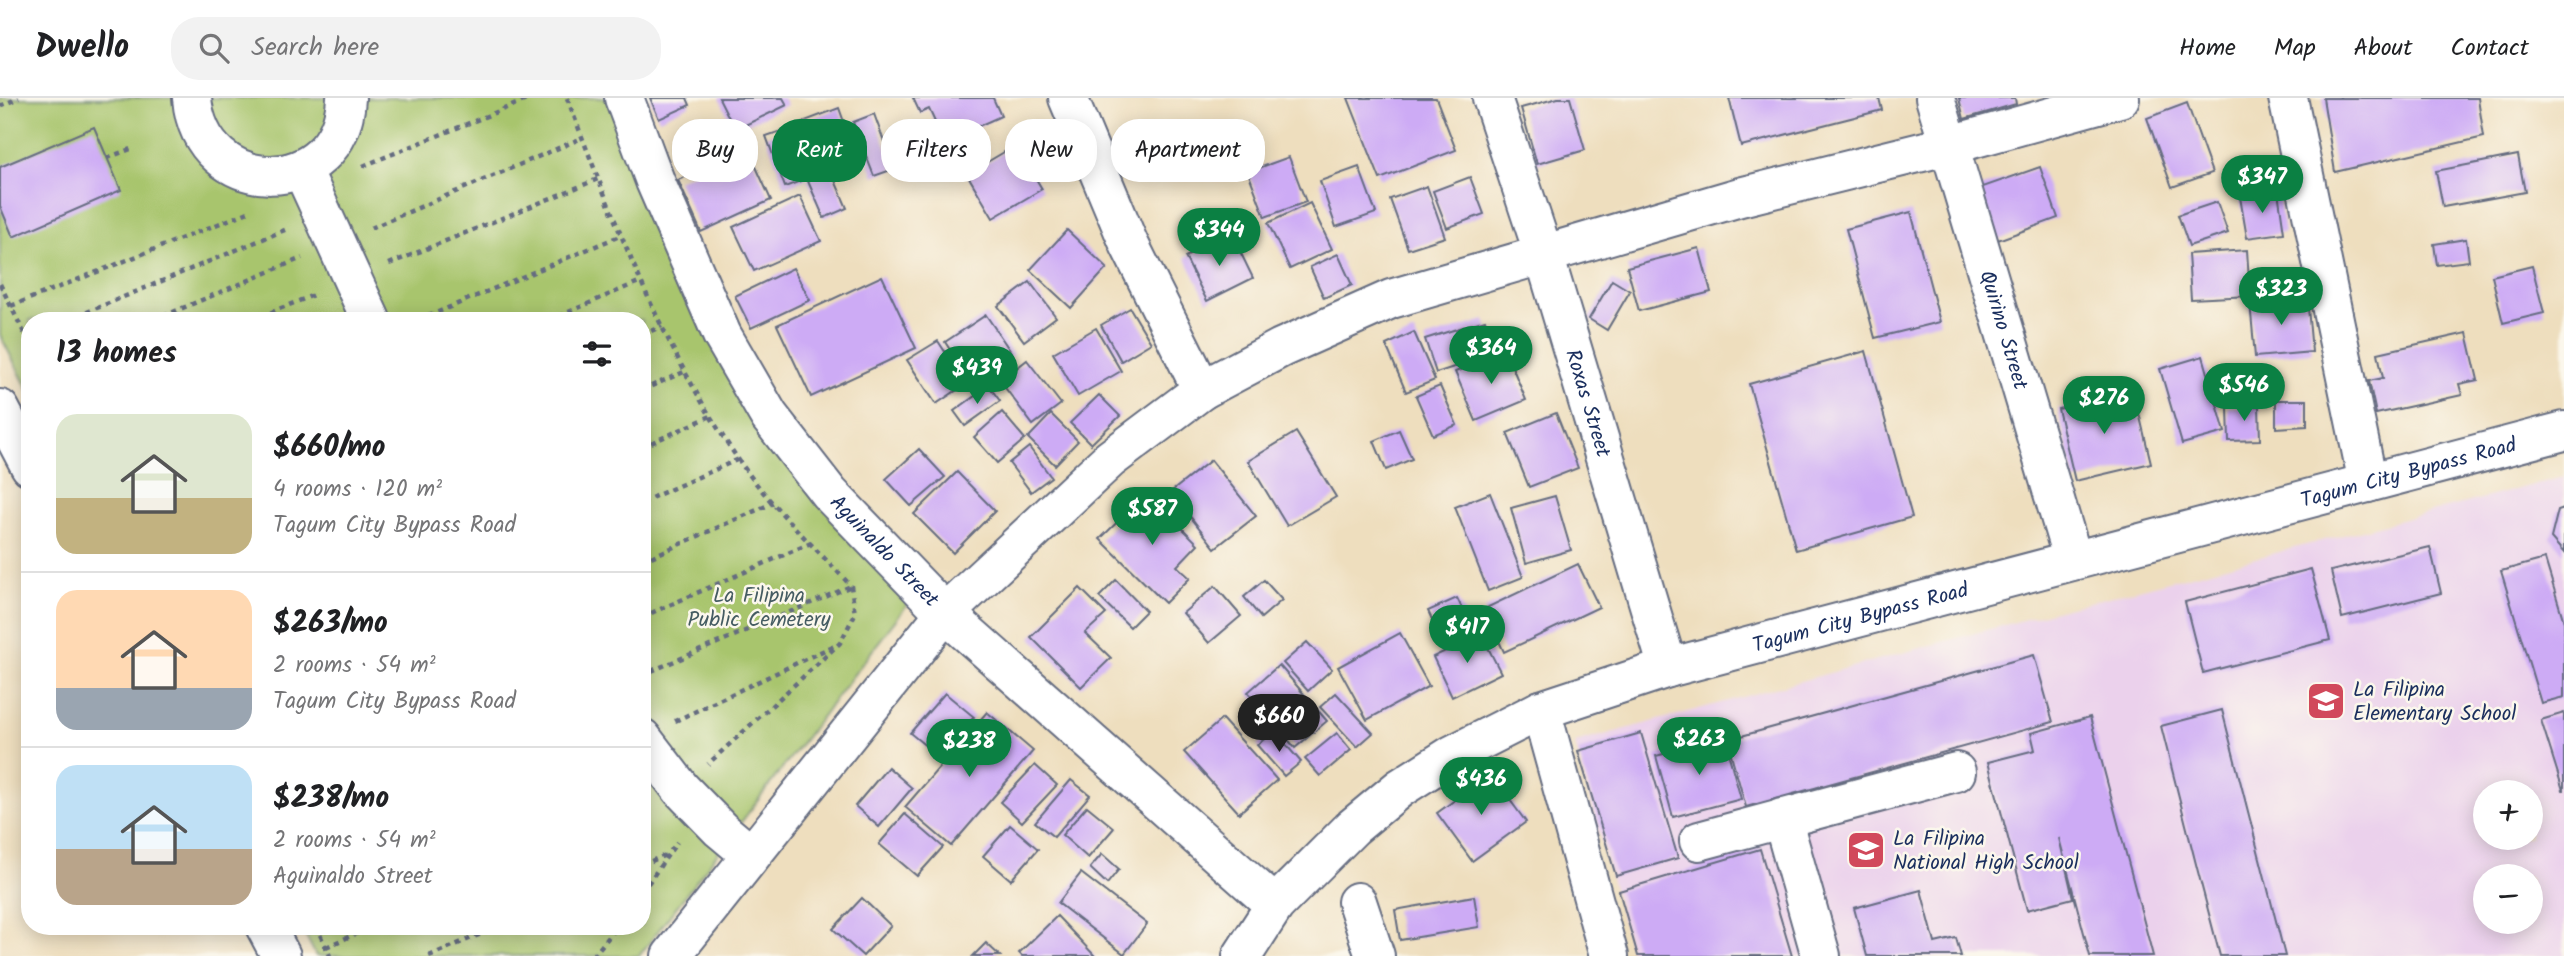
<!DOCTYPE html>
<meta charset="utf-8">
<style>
:root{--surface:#fff;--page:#f2f2f2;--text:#202124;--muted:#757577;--line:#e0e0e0;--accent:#0b8043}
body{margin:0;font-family:Kalam,sans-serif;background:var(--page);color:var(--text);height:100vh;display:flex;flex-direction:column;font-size:26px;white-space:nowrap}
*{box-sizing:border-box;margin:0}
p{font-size:23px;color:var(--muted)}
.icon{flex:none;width:38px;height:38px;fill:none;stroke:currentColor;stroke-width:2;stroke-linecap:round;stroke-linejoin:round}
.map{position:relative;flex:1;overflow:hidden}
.side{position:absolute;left:21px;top:214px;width:630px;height:623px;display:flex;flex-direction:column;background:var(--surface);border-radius:28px;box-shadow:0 4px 18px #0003}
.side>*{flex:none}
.guide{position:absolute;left:672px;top:21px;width:665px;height:63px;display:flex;gap:14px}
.tools{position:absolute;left:2473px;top:682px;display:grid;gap:14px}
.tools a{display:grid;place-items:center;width:70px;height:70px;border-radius:50%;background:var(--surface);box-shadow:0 4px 18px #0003;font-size:35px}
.price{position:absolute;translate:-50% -60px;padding:0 16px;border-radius:24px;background:var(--accent);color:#fff;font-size:23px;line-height:46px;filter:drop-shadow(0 2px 4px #0008)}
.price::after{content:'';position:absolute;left:50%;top:42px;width:21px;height:16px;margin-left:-10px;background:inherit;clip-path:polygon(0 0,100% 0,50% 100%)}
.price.selected{background:#222;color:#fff}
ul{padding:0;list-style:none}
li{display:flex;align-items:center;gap:21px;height:175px;padding:0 35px}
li+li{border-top:2px solid var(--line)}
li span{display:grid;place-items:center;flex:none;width:196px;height:140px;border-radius:21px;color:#555}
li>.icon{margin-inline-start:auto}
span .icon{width:84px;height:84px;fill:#fffc;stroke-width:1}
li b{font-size:30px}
h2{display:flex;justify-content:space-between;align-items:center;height:84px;padding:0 35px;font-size:30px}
.pill{padding:0 24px;border-radius:28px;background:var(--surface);box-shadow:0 4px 18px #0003;font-size:24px;line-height:63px}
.pill.selected{background:var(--accent);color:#fff}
header{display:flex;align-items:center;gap:42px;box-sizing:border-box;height:98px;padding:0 35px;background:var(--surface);border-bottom:2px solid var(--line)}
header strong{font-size:33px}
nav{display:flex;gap:38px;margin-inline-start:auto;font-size:24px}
.search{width:490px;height:63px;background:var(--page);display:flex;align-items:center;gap:18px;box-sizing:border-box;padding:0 24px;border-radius:28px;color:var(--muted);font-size:26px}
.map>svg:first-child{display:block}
.built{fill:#ebd1ec;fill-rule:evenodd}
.green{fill:#a8c56d;stroke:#627a66;stroke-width:2}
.building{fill:#cdabf5}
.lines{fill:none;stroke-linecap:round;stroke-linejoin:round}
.minor-casing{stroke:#656c80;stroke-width:42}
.major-casing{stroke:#656c80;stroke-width:42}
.path{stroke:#656c80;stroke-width:4.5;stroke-dasharray:5 5;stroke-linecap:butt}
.minor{stroke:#fff;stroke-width:38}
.major{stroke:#fff;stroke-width:38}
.labels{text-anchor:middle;stroke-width:5;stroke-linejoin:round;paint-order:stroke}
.street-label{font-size:21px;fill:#1b2f5e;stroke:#fbf7ec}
.park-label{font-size:21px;fill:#455c62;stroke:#fbf7ec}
.poi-label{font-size:21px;fill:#1b2f5e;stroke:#fbf7ec;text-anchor:start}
</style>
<header>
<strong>Dwello</strong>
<div class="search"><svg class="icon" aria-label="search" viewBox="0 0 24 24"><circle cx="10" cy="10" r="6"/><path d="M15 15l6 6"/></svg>Search here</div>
<nav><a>Home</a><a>Map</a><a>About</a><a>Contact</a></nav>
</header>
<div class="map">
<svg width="2564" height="858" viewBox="0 0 2564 858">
<rect width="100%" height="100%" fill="#fbf7ec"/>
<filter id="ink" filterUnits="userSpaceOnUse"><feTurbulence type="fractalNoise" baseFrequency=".0143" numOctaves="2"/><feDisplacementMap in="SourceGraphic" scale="14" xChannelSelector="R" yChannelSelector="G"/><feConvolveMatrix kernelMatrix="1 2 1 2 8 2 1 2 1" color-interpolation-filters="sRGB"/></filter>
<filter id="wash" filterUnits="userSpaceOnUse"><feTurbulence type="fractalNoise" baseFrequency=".00686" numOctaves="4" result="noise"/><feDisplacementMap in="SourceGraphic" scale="28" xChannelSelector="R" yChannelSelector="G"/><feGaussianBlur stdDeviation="1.57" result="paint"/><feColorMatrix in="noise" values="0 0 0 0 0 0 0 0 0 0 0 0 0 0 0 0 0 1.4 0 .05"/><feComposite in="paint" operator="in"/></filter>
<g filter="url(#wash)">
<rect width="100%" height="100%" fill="#eedebe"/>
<!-- built -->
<path class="built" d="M2564,379V858H1632L1575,645L2063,511ZM2485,695H2530V740H2485ZM2485,779H2530V824H2485Z"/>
<!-- green -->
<path class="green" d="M0,0H611L683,182L910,503L639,858H316L301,828H642V222H30V295L0,237Z"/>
<g id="blocks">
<!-- building -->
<g class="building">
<path d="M650,0H687L690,7L659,21Z"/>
<path d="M719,0H783L787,7L735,32Z"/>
<path d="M913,0H993L1001,18L974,30L983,49L926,74L909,36L935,24L929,11L920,15Z"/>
<path d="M1348,0H1436L1456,52L1380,81Z"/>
<path d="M1558,0H1570L1585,52L1537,66L1521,10Z"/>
<path d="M1729,0H1879L1882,12L1741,48Z"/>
<path d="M1959,0H2015L2016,6L1964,21Z"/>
<path d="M2323,0H2478L2484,39L2335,74Z"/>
<path d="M2187,5L2212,75L2172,89L2147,20Z"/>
<path d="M839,10L856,57L815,73L797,26Z"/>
<path d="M874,16L894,71L874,78L853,24Z"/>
<path d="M94,29L121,92L13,139L0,108V69Z"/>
<path d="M787,31L806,81L785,89L766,38Z"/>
<path d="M1016,47L1042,91L993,120L967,76Z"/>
<path d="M748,51L771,102L701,134L678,82Z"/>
<path d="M2518,57L2525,94L2443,109L2436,73Z"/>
<path d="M1289,59L1306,104L1265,119L1248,74Z"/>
<path d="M1359,69L1376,115L1336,129L1320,83Z"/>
<path d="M2040,69L2058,120L1998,142L1980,90Z"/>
<path d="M830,71L847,110L824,120L807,81Z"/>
<path d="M1470,79L1484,116L1447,130L1433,93Z"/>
<path d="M1427,88L1445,139L1408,151L1390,101Z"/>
<path d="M2278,93L2284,135L2247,140L2240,99Z"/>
<path d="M800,98L821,143L754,173L733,129Z"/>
<path d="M2217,104L2228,135L2189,148L2178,117Z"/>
<path d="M1310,105L1332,151L1290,171L1268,125Z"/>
<path d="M1911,114L1940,224L1875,240L1846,131Z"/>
<path d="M1067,132L1107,170L1071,210L1030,172Z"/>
<path d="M1232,137L1253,180L1207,203L1185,159Z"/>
<path d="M2466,141L2469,163L2437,167L2434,146Z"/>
<path d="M1699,150L1711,194L1639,213L1627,169Z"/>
<path d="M2247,152L2250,198L2191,201L2188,156Z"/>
<path d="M1338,156L1352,187L1324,200L1310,169Z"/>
<path d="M2532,168L2544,215L2503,225L2492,178Z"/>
<path d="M793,170L810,202L751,230L735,198Z"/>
<path d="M882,178L916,250L811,299L777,227Z"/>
<path d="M1612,182L1630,193L1607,232L1589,221Z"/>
<path d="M1030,184L1056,219L1024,243L998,208Z"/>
<path d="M2307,199L2312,254L2255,259L2250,204Z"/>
<path d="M1130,210L1151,245L1121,263L1101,227Z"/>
<path d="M986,217L1013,257L972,285L945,244Z"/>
<path d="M1485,222L1496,255L1436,275L1425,241Z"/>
<path d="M1096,230L1121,273L1078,298L1053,255Z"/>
<path d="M1414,234L1435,282L1406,294L1386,247Z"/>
<path d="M2467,235L2478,282L2459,286L2462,297L2376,316L2369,283L2383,280L2378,255Z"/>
<path d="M938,243L966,286L936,306L907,262Z"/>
<path d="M1866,253L1912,419L1796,452L1749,286Z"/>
<path d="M1506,254L1526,302L1476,323L1455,274Z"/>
<path d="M2203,258L2225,334L2182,346L2160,271Z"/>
<path d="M1027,262L1061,306L1033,327L1000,283Z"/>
<path d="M989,288L1000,303L965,328L954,313Z"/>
<path d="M1440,288L1457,327L1433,337L1416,298Z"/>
<path d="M2134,294L2151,365L2075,383L2058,311Z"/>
<path d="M1099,297L1120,318L1091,346L1070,325Z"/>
<path d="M2276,302H2307V328L2276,330Z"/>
<path d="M2259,308L2260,342L2229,343L2228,309Z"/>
<path d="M1002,314L1025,341L997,365L974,339Z"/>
<path d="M1556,315L1578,370L1529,389L1507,335Z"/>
<path d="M1051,316L1078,343L1055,367L1028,340Z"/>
<path d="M1399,332L1412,361L1386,372L1374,343Z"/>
<path d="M1296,334L1336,399L1287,428L1248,363Z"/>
<path d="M1029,349L1051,379L1031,394L1009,365Z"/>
<path d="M919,351L945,379L911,408L886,381Z"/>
<path d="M1211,362L1256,418L1215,450L1171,394Z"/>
<path d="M957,374L995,413L953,455L914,416Z"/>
<path d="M1147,395L1198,446L1177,468L1190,480L1165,505L1100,441Z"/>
<path d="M1490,395L1523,479L1488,493L1455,409Z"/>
<path d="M1555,398L1571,452L1526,465L1511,410Z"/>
<path d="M2564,410V455L2551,440L2558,412Z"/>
<path d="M2430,449L2441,495L2342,520L2331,473Z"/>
<path d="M2545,461L2564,524V599L2541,605L2501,473Z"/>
<path d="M1578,466L1599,509L1504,554L1484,511Z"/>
<path d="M2311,471L2330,542L2203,575L2185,504Z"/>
<path d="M1116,482L1146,513L1130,529L1099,499Z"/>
<path d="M1264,482L1282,502L1261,520L1244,499Z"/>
<path d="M1215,488L1241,518L1209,545L1183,515Z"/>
<path d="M1080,490L1106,516L1085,535L1111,560L1081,589L1031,539Z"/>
<path d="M1457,500L1470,527L1441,541L1428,513Z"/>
<path d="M1400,535L1429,588L1367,622L1338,569Z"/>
<path d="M1481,536L1501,575L1452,599L1433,559Z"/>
<path d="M1307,544L1332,571L1308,593L1283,565Z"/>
<path d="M2034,557L2053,624L1746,709L1727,642Z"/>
<path d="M1279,567L1327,623L1295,650L1248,594Z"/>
<path d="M945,595L974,619L939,659L910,635Z"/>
<path d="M1336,595L1373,635L1357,649L1320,609Z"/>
<path d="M2222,612L2285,858H2220L2197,770L2161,628Z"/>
<path d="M987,614L1033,653L951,748L905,709Z"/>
<path d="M2564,615V692H2563L2541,622Z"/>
<path d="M2090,619L2153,858H2090L2059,740L2073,800L2027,812L1988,664L2035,652L2031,635Z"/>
<path d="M1222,621L1277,682L1239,715L1184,654Z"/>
<path d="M1274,633L1301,664L1284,678L1257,647Z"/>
<path d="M1337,635L1351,652L1320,678L1305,661Z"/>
<path d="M1641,635L1678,760L1616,778L1578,653Z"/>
<path d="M1724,640L1741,701L1673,719L1656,658Z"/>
<path d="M1035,667L1057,687L1022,724L1000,704Z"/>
<path d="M888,669L912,690L879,729L855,708Z"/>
<path d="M1491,676L1526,724L1472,763L1437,715Z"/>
<path d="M1071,682L1090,697L1054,739L1035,724Z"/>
<path d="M1087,708L1114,730L1088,760L1062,737Z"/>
<path d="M905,716L943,749L917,778L879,746Z"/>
<path d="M1010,727L1038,751L1011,782L983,758Z"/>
<path d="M1760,751L1792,858H1638L1619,793Z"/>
<path d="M1102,756L1119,771L1107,786L1090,770Z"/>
<path d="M1081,775L1147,826L1124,856L1058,805Z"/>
<path d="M1921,792L1935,845L1956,840L1961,858H1867L1854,810Z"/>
<path d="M1474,798L1479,829L1400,842L1395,812Z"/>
<path d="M862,800L891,828L863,858L833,831Z"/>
<path d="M1057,818L1095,858H1022L1019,855Z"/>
<path d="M986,845L1000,858H973Z"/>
</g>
</g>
</g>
<g filter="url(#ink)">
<use href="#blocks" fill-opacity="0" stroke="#656c80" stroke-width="2"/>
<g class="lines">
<defs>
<g id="minor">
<path d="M192,0C201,103 341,102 346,0"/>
<path id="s1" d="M624,0L655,83L722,237L769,318L829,395L945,515L1275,807"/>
<path d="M1068,0L1129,146L1202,292"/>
<path id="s2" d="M1492,0L1544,157L1668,570"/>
<path id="s3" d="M1935,0L2073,462"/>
<path d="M2288,0L2368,385"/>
<path d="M302,71L371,222"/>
<path d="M0,311L30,368"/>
<path d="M1541,612L1609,858"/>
<path d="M642,640L681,691L720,731L751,757"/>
<path d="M1782,720L1821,858"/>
<path d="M1699,743L1956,674"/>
<path d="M1357,804L1375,858"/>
<path d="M265,828L281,858"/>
<path d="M671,858L945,515L1110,361L1202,292L1281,250L1391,201L1740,99L1950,47L2120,0"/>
</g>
<g id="major">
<path id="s4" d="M1242,858L1275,807L1353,729L1400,690L1452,657L1541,612L1668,570L2564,333"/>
</g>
</defs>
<!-- minor casing -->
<use href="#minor" class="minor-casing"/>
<!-- major casing -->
<use href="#major" class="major-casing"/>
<!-- path -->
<g class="path">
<path d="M567,0C615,124 662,251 738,361C770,408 813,447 851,488L855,516L840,545L708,666"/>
<path d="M0,8L19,0"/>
<path d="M107,60L133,50"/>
<path d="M363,68L531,0"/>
<path d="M371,130L582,40"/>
<path d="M389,166L598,81"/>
<path d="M0,186L30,247"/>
<path d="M11,208L251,113"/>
<path d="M68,222L287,131"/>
<path d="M154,222L302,160"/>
<path d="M252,222L316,196"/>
<path d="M419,222L622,137"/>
<path d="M550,222L641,183"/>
<path d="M642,237L662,228"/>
<path d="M642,292L684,274"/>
<path d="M642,349L711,318"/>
<path d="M642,404L739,361"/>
<path d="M642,463L773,405"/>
<path d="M642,519L811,445"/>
<path d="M642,577L851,488"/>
<path d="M675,623L835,547"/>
<path d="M642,767L668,756"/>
<path d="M642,794L677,744"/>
<path d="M316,828L330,858"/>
<path d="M326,849L373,828"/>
<path d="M429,858L500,828"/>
<path d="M593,858L618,828"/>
</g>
<!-- minor -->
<use href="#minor" class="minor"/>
<!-- major -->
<use href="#major" class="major"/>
</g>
</g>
<!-- icons -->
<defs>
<symbol id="school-square" viewBox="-11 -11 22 22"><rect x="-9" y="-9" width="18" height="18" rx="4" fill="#d1495b" stroke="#fbf7ec"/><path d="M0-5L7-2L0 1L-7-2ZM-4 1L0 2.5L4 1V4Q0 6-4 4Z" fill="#fff"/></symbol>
</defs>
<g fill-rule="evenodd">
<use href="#school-square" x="2304" y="581" width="44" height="44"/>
<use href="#school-square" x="1844" y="730" width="44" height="44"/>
</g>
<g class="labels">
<!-- street labels -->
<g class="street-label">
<text dy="7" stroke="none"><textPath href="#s3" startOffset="242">Quirino Street</textPath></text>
<text dy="7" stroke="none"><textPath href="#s2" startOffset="320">Roxas Street</textPath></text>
<text dy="7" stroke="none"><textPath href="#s4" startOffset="1293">Tagum City Bypass Road</textPath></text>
<text dy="7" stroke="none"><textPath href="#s1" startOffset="528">Aguinaldo Street</textPath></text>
<text dy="7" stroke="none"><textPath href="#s4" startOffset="726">Tagum City Bypass Road</textPath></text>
</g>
<!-- park labels -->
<g class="park-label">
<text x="759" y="504">La Filipina<tspan x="759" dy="24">Public Cemetery</tspan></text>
</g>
<!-- poi labels -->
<g class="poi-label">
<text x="2353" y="598">La Filipina<tspan x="2353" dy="24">Elementary School</tspan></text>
<text x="1893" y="747">La Filipina<tspan x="1893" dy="24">National High School</tspan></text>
</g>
</g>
</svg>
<div class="tools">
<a>+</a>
<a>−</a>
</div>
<b class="price" style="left:2262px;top:117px">$347</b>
<b class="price" style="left:1219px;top:170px">$344</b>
<b class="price" style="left:2281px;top:229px">$323</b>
<b class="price" style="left:1491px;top:288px">$364</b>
<b class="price" style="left:977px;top:308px">$439</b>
<b class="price" style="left:2244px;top:325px">$546</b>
<b class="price" style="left:2104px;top:338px">$276</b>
<b class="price" style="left:1152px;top:449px">$587</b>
<b class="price" style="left:1467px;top:567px">$417</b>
<b class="price selected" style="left:1279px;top:656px">$660</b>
<b class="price" style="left:1699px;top:679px">$263</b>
<b class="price" style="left:969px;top:681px">$238</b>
<b class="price" style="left:1481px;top:719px">$436</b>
<div class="guide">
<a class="pill">Buy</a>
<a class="pill selected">Rent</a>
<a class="pill">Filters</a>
<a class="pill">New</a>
<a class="pill">Apartment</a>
</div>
<section class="side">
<h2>13 homes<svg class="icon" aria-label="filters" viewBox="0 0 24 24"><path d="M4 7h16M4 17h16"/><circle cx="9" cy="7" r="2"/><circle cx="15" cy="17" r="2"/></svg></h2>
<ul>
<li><span style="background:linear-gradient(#dfe7d0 60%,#c2b280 0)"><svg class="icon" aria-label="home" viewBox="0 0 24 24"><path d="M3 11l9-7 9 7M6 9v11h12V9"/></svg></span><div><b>$660/mo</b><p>4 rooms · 120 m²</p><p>Tagum City Bypass Road</p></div></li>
<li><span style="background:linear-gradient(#ffd9b3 70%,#9aa5b1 0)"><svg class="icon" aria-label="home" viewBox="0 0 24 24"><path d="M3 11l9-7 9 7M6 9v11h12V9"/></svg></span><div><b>$263/mo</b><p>2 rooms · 54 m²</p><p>Tagum City Bypass Road</p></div></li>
<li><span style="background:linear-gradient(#bfe0f5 60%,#b9a48a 0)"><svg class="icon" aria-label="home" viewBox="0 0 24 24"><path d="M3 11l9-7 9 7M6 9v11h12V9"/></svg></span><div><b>$238/mo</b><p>2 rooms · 54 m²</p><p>Aguinaldo Street</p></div></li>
</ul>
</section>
</div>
